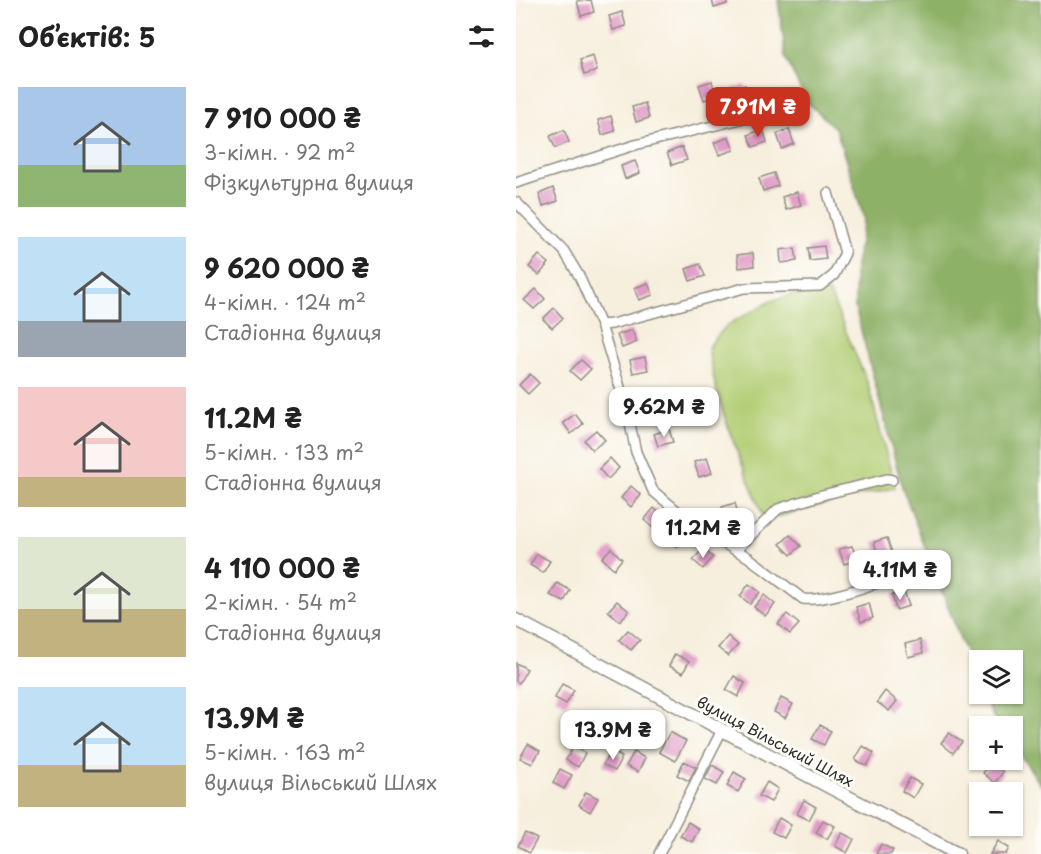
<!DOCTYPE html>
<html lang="uk">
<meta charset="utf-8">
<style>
:root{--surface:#fff;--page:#f2f2f2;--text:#222;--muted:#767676;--accent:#c8321e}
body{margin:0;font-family:"Playpen Sans",sans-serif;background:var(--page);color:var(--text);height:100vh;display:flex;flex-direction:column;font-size:22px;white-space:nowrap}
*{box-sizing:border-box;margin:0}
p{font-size:20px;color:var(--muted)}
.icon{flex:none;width:33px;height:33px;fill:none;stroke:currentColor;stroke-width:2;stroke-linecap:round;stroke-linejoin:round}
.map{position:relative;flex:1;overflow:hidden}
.drawer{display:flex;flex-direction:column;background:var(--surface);width:516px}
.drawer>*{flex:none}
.buttons{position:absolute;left:453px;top:650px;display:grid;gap:12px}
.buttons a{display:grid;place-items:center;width:54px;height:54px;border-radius:0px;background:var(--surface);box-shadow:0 2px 4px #0004;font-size:30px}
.price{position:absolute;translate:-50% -51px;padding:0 14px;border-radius:12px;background:#fff;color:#222;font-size:20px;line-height:39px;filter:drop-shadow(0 2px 3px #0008)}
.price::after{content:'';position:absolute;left:50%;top:36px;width:18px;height:14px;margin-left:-9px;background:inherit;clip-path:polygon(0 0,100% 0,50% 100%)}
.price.current{background:var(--accent);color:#fff}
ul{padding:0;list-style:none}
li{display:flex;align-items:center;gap:18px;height:150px;padding:0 18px}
li span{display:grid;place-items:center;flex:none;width:168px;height:120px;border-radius:0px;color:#555}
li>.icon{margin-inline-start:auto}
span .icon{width:72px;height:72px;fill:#fffc;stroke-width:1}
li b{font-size:26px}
h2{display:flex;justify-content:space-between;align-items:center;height:72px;padding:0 18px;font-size:26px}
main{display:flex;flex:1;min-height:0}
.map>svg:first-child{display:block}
.green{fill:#b2ce75;stroke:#6e7c50;stroke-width:1.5}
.forest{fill:#8db166;stroke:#5c6e48;stroke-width:1.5}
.building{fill:#e19ac7}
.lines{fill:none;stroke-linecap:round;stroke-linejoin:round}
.minor-casing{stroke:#918d84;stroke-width:12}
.tertiary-casing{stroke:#918d84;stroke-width:15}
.minor{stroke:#fff;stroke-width:9}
.tertiary{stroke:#fff;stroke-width:12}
.labels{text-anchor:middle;stroke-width:6;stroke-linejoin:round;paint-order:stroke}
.street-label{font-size:15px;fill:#2b2b2b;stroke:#fdfcf7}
</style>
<main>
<section class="drawer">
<h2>Об’єктів: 5<svg class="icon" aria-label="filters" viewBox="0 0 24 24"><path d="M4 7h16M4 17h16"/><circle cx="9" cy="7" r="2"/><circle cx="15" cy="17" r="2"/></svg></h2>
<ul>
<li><span style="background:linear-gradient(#a9c7e8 65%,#8fb573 0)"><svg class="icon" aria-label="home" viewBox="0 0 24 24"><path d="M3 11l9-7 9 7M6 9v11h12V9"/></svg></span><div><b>7 910 000 ₴</b><p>3-кімн. · 92 m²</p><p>Фізкультурна вулиця</p></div></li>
<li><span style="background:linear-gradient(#bfe0f5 70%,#9aa5b1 0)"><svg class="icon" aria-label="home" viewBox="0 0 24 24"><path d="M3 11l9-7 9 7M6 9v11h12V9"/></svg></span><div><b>9 620 000 ₴</b><p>4-кімн. · 124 m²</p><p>Стадіонна вулиця</p></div></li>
<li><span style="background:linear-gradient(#f6c9c9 75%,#c2b280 0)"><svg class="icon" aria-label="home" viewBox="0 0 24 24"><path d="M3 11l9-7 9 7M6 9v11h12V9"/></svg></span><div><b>11.2M ₴</b><p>5-кімн. · 133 m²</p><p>Стадіонна вулиця</p></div></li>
<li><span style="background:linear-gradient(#dfe7d0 60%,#c2b280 0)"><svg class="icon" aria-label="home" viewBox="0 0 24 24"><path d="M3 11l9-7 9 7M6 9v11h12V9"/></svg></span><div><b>4 110 000 ₴</b><p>2-кімн. · 54 m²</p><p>Стадіонна вулиця</p></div></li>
<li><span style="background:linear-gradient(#bfe0f5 65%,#c2b280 0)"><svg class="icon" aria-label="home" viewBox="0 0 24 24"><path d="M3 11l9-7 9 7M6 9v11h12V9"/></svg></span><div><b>13.9M ₴</b><p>5-кімн. · 163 m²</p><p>вулиця Вільський Шлях</p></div></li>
</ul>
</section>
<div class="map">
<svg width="525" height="854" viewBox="0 0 525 854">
<rect width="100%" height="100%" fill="#fdfcf7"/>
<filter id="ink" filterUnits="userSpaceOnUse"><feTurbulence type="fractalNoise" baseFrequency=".0167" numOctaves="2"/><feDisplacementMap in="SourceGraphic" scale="12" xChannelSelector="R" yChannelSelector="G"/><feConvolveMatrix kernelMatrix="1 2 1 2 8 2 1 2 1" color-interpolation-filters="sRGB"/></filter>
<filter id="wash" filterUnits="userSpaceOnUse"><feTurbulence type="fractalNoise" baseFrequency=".008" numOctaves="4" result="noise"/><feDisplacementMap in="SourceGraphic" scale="24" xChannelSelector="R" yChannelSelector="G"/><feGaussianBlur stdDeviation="1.35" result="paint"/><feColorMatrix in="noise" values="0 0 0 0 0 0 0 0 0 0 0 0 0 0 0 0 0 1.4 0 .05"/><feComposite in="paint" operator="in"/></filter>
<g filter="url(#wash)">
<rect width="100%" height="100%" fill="#f7efde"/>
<!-- green -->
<path class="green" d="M304,286L314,294L352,384L379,488L331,498L249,520C226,464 200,407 192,347L211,325L255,301Z"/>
<!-- forest -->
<path class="forest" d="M262,0H525V785L497,744L496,726H483L476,715L466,693H496V660H464L463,688L386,487L339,307V271L348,218L320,129L290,101L270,58Z"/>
<g id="blocks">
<!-- building -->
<g class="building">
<path d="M75,0L78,12L65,16L61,1Z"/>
<path d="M196,0H210L211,4L198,8Z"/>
<path d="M106,12L110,26L97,30L93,16Z"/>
<path d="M77,56L81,71L68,75L64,60Z"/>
<path d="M196,81L200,96L188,100L183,85Z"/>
<path d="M229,85L233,100L220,104L216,89Z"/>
<path d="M129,103L133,118L120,122L116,107Z"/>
<path d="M95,116L99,131L86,135L82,120Z"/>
<path d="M247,129L251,142L237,147L232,135Z"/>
<path d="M273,129L278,144L266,149L261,134Z"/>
<path d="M48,130L53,142L39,148L34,136Z"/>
<path d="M213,137L218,150L203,155L198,143Z"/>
<path d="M166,147L171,160L156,165L151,153Z"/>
<path d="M119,161L124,173L109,179L105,166Z"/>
<path d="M258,173L262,186L247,191L243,178Z"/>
<path d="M37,188L42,201L27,206L23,194Z"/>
<path d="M281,192L285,205L270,210L266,197Z"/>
<path d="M308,246L310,259L294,261L292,248Z"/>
<path d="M279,248L281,261L265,263L264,250Z"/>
<path d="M237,253L238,266L223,268L221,255Z"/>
<path d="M23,255L33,263L23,275L13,267Z"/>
<path d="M184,264L189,276L174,281L170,269Z"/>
<path d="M132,283L137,295L123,300L118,288Z"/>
<path d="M20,289L29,299L18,309L8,300Z"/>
<path d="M38,308L47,318L36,328L27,319Z"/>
<path d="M116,330L121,342L106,348L101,335Z"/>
<path d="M129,357L132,370L117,373L114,360Z"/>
<path d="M65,360L75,369L64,380L54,371Z"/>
<path d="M14,374L23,383L12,394L3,385Z"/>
<path d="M139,394L142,407L126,411L124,398Z"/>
<path d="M59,414L67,424L55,434L47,423Z"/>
<path d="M153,429L157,442L142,446L138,434Z"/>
<path d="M80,430L89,440L76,450L68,440Z"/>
<path d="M94,458L103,468L92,479L83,469Z"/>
<path d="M191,458L196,473L183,477L178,462Z"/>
<path d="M115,486L125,495L115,507L105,498Z"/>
<path d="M219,503L223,518L210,522L206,507Z"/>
<path d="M138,508L148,517L138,529L128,520Z"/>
<path d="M161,527L171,535L161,547L151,539Z"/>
<path d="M274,535L285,546L275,555L264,544Z"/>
<path d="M371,538L376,553L363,557L358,542Z"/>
<path d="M336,546L341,560L328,564L323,549Z"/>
<path d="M95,548L106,559L98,569L86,558Z"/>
<path d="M187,549L197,557L187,569L177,560Z"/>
<path d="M21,554L34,561L27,573L14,565Z"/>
<path d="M41,583L54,590L48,602L34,595Z"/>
<path d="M233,584L244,592L234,604L224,596Z"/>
<path d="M388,591L393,606L380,610L376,595Z"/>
<path d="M248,595L259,604L249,616L238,607Z"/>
<path d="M101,601L113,611L104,621L92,611Z"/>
<path d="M353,603L357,618L345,622L340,607Z"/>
<path d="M271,614L283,624L274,634L262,624Z"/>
<path d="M112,630L124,640L115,650L103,640Z"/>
<path d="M212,636L222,645L212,656L202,648Z"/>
<path d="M404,640L407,653L392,657L389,644Z"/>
<path d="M159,654L173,661L167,673L153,666Z"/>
<path d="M0,663L11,669L3,683L0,681Z"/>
<path d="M218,676L229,683L222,697L210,690Z"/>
<path d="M46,684L58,690L50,704L39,698Z"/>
<path d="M369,691L381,701L373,711L361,702Z"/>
<path d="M265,698L277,704L269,718L258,712Z"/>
<path d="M304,725L315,731L308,745L296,739Z"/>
<path d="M154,732L170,741L159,761L143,752Z"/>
<path d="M433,733L446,742L437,753L425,743Z"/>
<path d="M12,744L24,751L16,764L4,758Z"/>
<path d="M347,746L358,753L351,766L339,760Z"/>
<path d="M57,747L69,753L62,767L50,760Z"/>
<path d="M95,751L106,757L99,771L87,765Z"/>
<path d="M118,752L129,758L122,772L110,766Z"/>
<path d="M168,761L180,767L173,781L161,775Z"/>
<path d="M475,763L487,772L479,783L467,773Z"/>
<path d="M196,765L208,772L201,785L189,779Z"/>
<path d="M44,769L56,775L48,789L37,783Z"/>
<path d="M218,772L230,779L222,792L211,786Z"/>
<path d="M394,778L405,784L397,798L386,791Z"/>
<path d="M251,782L262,789L255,802L243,796Z"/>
<path d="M70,792L82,798L74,812L63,805Z"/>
<path d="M288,800L300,807L293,820L281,814Z"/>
<path d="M263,818L275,825L268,838L256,832Z"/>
<path d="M307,820L319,826L311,839L300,833Z"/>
<path d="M172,822L183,829L176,842L164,836Z"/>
<path d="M9,833L21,839L13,853L2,846Z"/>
<path d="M326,833L338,839L331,853L319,846Z"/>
<path d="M482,841L493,848L490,854H474Z"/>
<path d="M365,844L377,850L375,854H360Z"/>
</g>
</g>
</g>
<g filter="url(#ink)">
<use href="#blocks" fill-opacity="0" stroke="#918d84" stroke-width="1.5"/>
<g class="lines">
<defs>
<g id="minor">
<path d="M0,183L119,145L270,108"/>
<path d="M0,202L48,251L63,276L85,325L111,410L120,452L137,491L187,532L232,557L287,599C312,603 382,575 410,567"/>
<path d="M85,325L96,324L228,288L304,286L318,275L329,253L312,193"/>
<path d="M220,550L262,509L306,495L371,479L376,480"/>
<path d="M143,854L206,730"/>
</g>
<path id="tertiary" d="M0,620L317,789L442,854"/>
</defs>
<!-- minor casing -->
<use href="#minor" class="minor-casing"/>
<!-- tertiary casing -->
<use href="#tertiary" class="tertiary-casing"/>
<!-- minor -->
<use href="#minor" class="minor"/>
<!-- tertiary -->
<use href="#tertiary" class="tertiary"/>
</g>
</g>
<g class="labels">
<!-- street labels -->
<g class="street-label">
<text transform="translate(259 742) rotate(28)" y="5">вулиця Вільський Шлях</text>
</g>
</g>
</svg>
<div class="buttons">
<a><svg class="icon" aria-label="layers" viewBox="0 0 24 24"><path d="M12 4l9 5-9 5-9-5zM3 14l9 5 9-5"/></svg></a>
<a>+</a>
<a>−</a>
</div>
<b class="price current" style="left:242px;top:138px">7.91M ₴</b>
<b class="price" style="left:148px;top:438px">9.62M ₴</b>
<b class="price" style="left:187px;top:559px">11.2M ₴</b>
<b class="price" style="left:384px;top:601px">4.11M ₴</b>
<b class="price" style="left:97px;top:761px">13.9M ₴</b>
</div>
</main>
